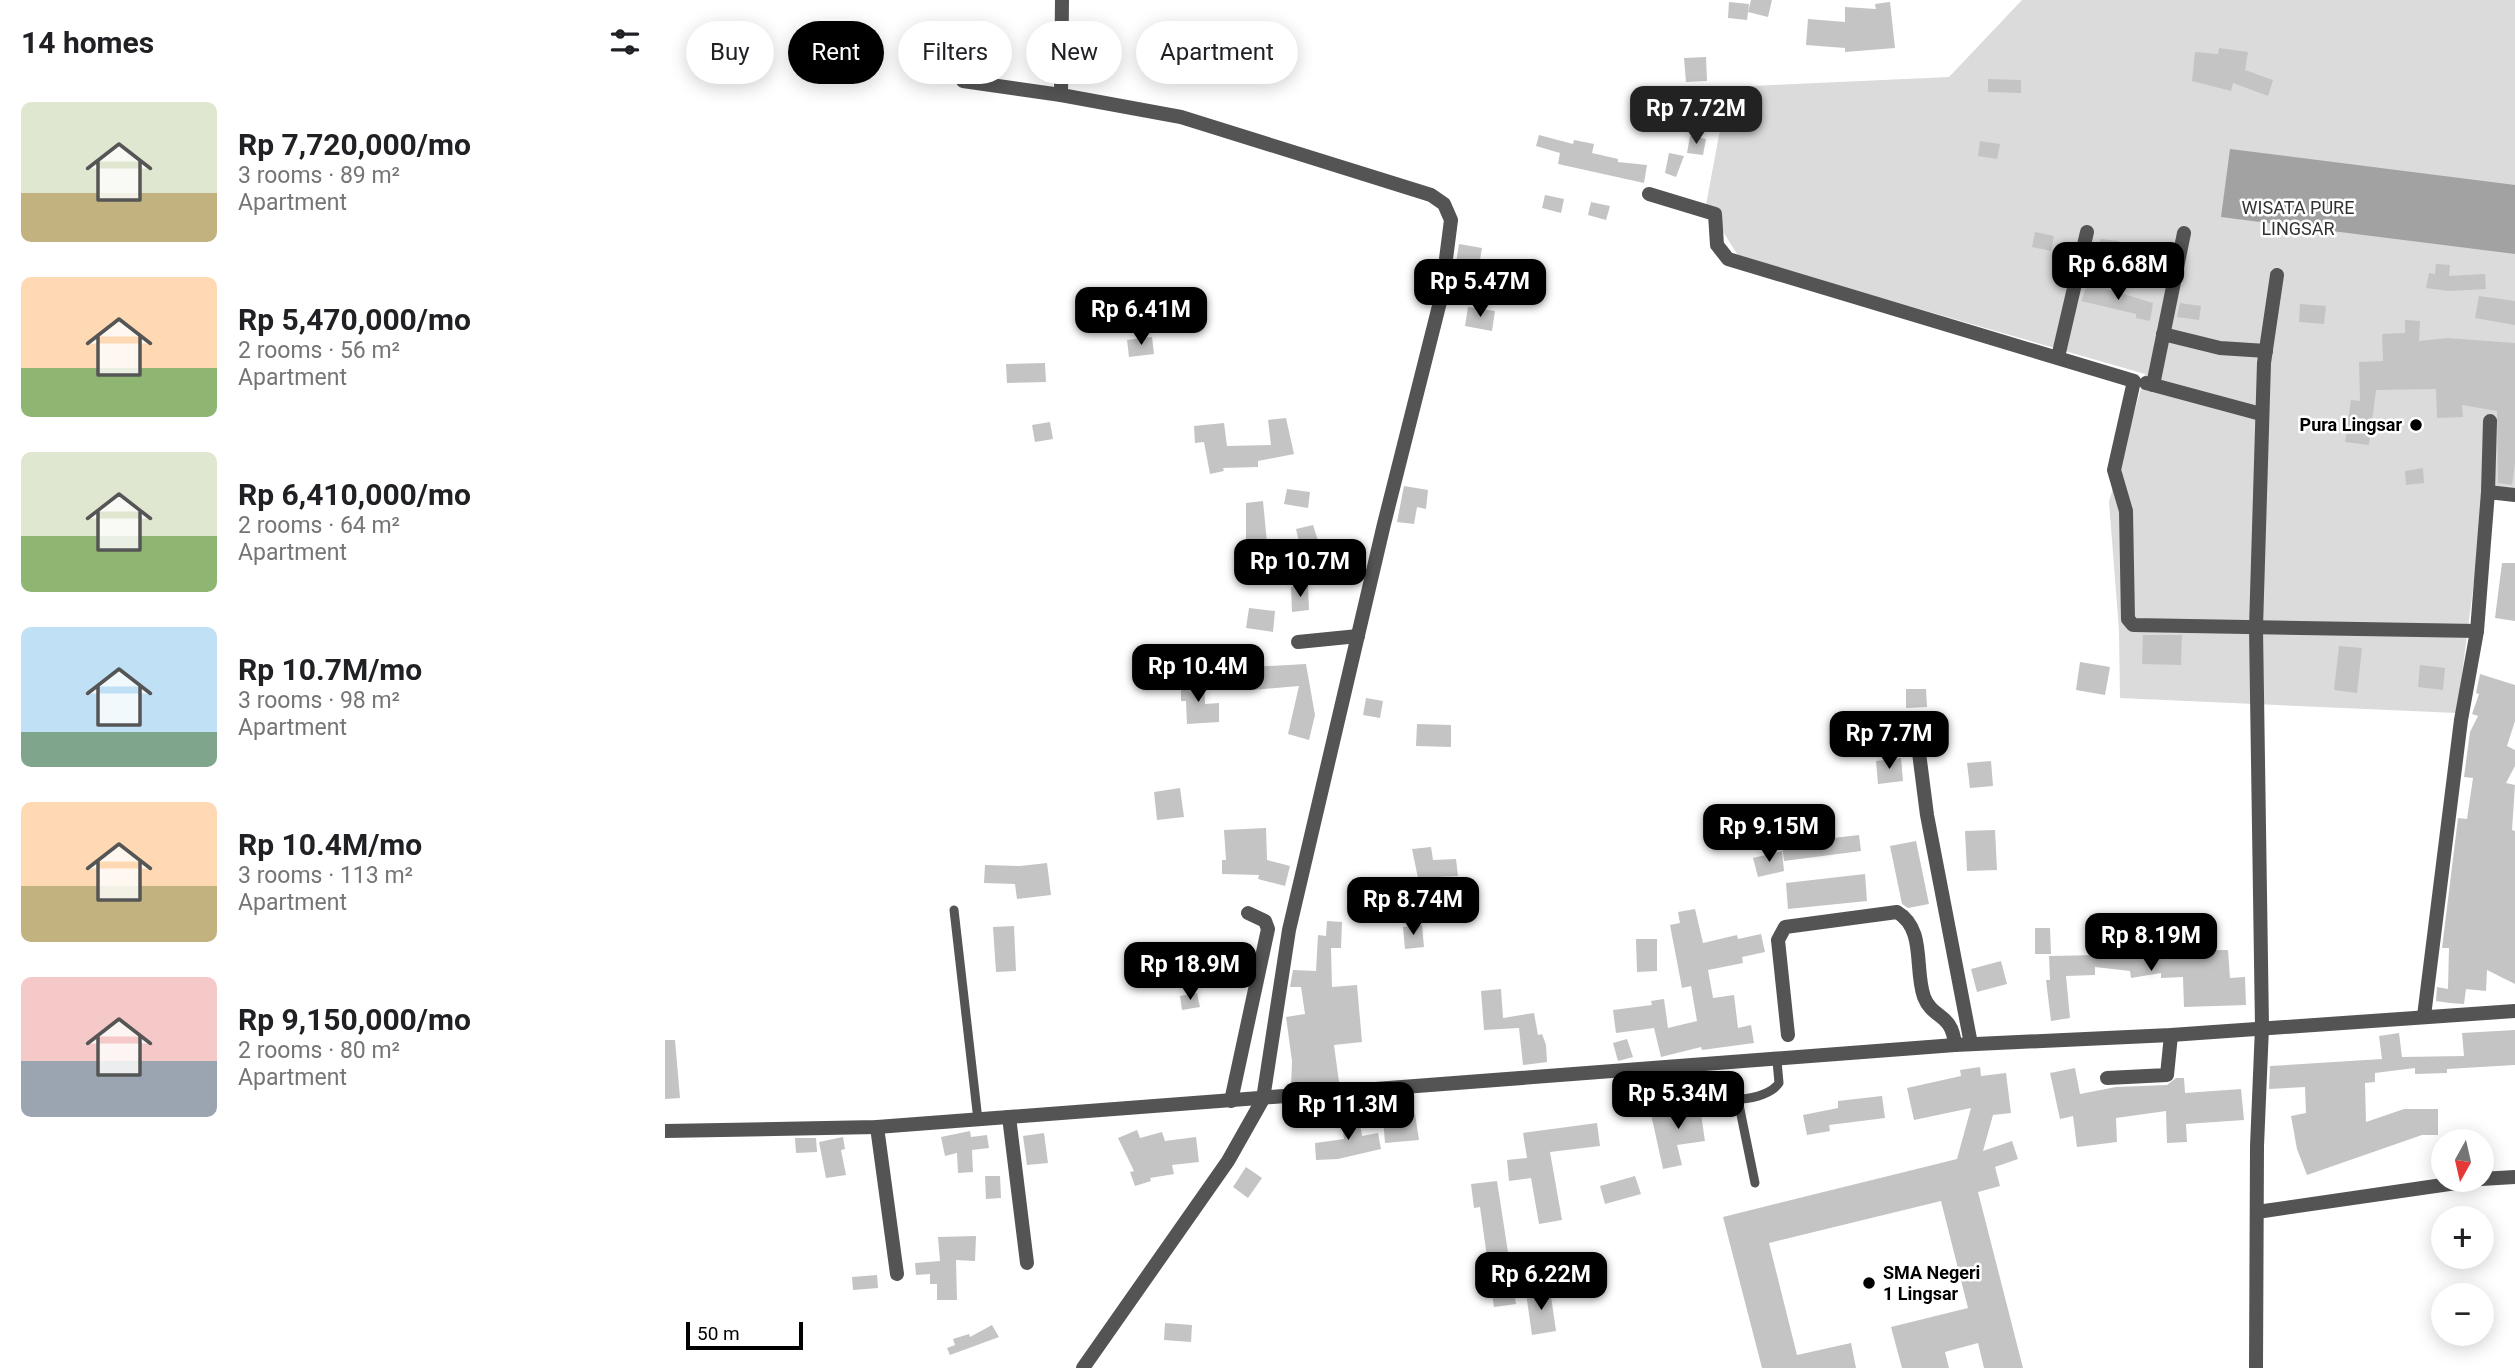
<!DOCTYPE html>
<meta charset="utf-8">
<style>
:root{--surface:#fff;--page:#f2f2f2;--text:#202124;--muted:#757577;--accent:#000}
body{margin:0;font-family:Roboto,sans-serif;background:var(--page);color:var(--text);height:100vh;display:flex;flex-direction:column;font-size:26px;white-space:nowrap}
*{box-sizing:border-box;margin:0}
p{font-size:23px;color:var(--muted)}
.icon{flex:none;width:38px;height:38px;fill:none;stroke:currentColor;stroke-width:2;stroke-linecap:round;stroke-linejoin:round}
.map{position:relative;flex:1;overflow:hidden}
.side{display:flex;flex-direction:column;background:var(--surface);width:665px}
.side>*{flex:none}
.hud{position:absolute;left:21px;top:21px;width:665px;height:63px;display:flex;gap:14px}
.needle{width:46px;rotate:188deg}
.controls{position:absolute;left:1766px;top:1129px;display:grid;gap:14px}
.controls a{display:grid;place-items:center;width:63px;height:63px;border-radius:50%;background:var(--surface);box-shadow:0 4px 18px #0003;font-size:35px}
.scale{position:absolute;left:21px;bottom:18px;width:117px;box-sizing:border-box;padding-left:7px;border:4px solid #000;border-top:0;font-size:19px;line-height:24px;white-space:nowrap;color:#000;-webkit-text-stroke:5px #fff;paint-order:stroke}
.price{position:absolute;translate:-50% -60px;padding:0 16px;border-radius:14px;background:var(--accent);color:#fff;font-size:23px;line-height:46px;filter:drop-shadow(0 2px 4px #0008)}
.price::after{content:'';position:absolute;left:50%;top:42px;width:21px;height:16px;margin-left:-10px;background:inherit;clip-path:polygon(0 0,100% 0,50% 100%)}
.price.current{background:#222;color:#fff}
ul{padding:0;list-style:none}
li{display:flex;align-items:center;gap:21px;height:175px;padding:0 21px}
li span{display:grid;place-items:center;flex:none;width:196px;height:140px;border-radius:10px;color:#555}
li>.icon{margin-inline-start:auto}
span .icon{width:84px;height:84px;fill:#fffc;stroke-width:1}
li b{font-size:30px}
h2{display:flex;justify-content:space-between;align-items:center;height:84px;padding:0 21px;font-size:30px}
.tag{padding:0 24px;border-radius:32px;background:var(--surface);box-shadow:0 4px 18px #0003;font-size:24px;line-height:63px}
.tag.current{background:var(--accent);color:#fff}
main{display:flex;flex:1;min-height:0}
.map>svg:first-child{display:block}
.green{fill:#dbdbdb}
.water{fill:#a2a2a2}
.building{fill:#c4c4c4}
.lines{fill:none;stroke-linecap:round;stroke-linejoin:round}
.service{stroke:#545454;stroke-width:9}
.minor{stroke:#545454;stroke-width:14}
.tertiary{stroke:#545454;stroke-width:14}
.poi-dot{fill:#000;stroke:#fff;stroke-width:2.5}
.labels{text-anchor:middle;stroke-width:5;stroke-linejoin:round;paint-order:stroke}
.park-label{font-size:18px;fill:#323232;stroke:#fff}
.poi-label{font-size:18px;font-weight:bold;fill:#000;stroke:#fff;text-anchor:end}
</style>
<main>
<section class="side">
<h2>14 homes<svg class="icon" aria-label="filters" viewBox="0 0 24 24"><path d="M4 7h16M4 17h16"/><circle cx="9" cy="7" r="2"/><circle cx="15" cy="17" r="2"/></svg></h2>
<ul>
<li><span style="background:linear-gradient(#dfe7d0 65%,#c2b280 0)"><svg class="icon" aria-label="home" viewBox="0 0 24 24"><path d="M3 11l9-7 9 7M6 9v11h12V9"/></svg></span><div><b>Rp 7,720,000/mo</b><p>3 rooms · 89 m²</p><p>Apartment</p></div></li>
<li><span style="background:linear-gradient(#ffd9b3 65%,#8fb573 0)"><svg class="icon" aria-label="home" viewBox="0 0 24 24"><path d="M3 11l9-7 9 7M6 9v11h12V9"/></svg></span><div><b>Rp 5,470,000/mo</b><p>2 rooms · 56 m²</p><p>Apartment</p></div></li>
<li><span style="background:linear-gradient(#dfe7d0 60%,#8fb573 0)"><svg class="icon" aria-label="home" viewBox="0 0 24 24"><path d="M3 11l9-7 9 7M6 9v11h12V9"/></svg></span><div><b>Rp 6,410,000/mo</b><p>2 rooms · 64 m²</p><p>Apartment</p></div></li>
<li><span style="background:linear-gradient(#bfe0f5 75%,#7fa58c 0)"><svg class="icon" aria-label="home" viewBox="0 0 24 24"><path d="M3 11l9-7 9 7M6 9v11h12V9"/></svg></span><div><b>Rp 10.7M/mo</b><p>3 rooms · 98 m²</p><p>Apartment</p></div></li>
<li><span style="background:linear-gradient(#ffd9b3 60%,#c2b280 0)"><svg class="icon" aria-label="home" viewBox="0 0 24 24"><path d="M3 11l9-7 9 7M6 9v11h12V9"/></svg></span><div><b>Rp 10.4M/mo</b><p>3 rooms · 113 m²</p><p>Apartment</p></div></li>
<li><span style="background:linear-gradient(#f6c9c9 60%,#9aa5b1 0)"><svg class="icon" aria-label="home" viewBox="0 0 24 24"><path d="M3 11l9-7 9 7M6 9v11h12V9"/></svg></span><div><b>Rp 9,150,000/mo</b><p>2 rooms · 80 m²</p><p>Apartment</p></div></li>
</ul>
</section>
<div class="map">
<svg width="1850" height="1368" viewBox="0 0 1850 1368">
<rect width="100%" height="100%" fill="#fff"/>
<!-- green -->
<path class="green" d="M1357,0H1850V497L1820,496L1792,713L1455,698L1454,630L1444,502L1480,374L1074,257L1041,205L1063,87L1284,77Z"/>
<!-- water -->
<path class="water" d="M1565,149L1850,185V254L1556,217Z"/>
<!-- building -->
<g class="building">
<path d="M1086,0H1107L1103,17L1083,12Z"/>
<path d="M1064,2L1084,4L1082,20L1063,18Z"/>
<path d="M1225,2L1230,48L1180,52V48L1141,45L1143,19L1180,22V7L1211,9L1210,4Z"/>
<path d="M1554,48L1583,52L1580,70L1608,80L1603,96L1568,83L1566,91L1527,81L1530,52L1553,54Z"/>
<path d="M1041,57L1042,81L1021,82L1019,58Z"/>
<path d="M1323,79L1356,80V93L1323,92Z"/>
<path d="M874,135L908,144L909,140L929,144L927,153L953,159V162L982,165L979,183L893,164L895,153L871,146Z"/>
<path d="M1025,136L1041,139L1038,155L1022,153Z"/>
<path d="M1315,141L1335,144L1332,159L1313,156Z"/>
<path d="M1004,153L1019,156L1011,177L1000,173Z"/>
<path d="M880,195L899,199L896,213L877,208Z"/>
<path d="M926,202L945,206L941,220L923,215Z"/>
<path d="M1370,232L1389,236L1386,251L1367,247Z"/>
<path d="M1435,239L1454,241L1451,264L1432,260Z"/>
<path d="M794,244L817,248L814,266L803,294L787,288L795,263H791Z"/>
<path d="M1771,264L1785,265L1784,276L1820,274L1821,289L1784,291L1761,288L1764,273L1770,274Z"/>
<path d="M1423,283L1488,303L1485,321L1471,318V314L1416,301Z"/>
<path d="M1814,296L1850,301V325L1810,318Z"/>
<path d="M452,300L455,320L423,325L420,305Z"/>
<path d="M1515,303L1536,306L1534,320L1512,317Z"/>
<path d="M1635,304L1661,306L1659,324L1634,322Z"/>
<path d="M803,307L830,311L827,331L800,326Z"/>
<path d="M1740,320L1755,321L1754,341L1782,338L1850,343V463L1847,485L1833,483L1832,411L1797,405L1798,417L1772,418L1771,389L1711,390L1704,445L1680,442L1686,400L1695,401L1694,362L1718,361L1717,334L1740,333Z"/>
<path d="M487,337L489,354L464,357L462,340Z"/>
<path d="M380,363L381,382L342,383L341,364Z"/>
<path d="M621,418L629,454L593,461V467L558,468L559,471L545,474L539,442L530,443L529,426L559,423L562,446L606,445L603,420Z"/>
<path d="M385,422L388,439L370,442L367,425Z"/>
<path d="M1758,468L1759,483L1741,485L1740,471Z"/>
<path d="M739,486L763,490L761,509L752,507L749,524L732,522Z"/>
<path d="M622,489L645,492L643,508L619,504Z"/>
<path d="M598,501L602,543L581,544V503Z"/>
<path d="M648,525L658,556L638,559L631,529Z"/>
<path d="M1837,563H1850V621L1830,618Z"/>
<path d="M643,586L644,610L627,612L626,587Z"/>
<path d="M584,608L610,611L608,632L581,628Z"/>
<path d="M1478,635H1517L1516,665L1477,664Z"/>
<path d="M1674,646L1697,648L1692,693L1669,690Z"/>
<path d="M1415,662L1445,667L1440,695L1411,690Z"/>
<path d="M641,664L650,715L644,740L623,734L634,686L588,690L586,667Z"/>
<path d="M1755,665L1780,668L1778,690L1753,687Z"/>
<path d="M1815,674L1850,685V721L1842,746L1850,750V766L1841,783L1850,785L1847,830L1850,831V984L1822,970L1821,991L1801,989L1799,1004L1785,1003L1771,1001L1772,987L1783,989L1784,948H1777L1793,818L1802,819L1808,778L1799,777L1805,732L1813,716L1807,714L1814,694L1811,693Z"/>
<path d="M516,681H539L540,704L554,703V722L522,724L521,701H516Z"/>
<path d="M1241,689H1261L1262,707L1241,708Z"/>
<path d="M701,698L718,701L715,718L698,715Z"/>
<path d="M752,724L786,725V747L751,746Z"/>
<path d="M1236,758L1238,781L1213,784L1211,761Z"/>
<path d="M1326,761L1328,786L1305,788L1302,763Z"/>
<path d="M515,788L519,817L492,820L489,792Z"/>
<path d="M601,828L602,860L625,866L620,886L593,879L594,875L557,874V860H561L559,830Z"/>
<path d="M1330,830L1332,870L1302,871L1300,831Z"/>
<path d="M1194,835L1196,851L1119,861L1117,844Z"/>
<path d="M1251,841L1264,904L1243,908L1237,904L1225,846Z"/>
<path d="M766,847L768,860L791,859L793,876L753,878L747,849Z"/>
<path d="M1117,851L1119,871L1093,877L1088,858Z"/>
<path d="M382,863L386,895L352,899L350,884L319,883L320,865L355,866Z"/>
<path d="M1200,874L1202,901L1123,909L1121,883Z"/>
<path d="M1030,909L1038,943L1072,935L1073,939L1096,934L1100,952L1077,957L1078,963L1043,970L1048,998L1069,995L1073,1028L1086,1025L1089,1043L1037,1050L1036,1047L996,1057L989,1028L951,1033L948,1010L987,1005L986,1001L999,999L1003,1028L1032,1021L1026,986L1017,988L1005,925L1015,923L1013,912Z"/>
<path d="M662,921L677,922L676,948H666L667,987L692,985L697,1042L669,1045L674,1082L626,1086L627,1061L621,1017L640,1014L636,987H625L628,970L651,971L653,935L661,936Z"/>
<path d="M1438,923L1455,924V957L1485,951L1563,950L1565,978L1580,977L1581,1005L1519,1007L1518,977L1496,978V973L1466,978L1465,971L1430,967V975L1401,976L1405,1018L1386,1021L1381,980H1385L1384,956L1436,955Z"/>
<path d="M757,925L759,947L740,949L738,927Z"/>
<path d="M349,926L351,971L331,972L328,927Z"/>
<path d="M1370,928H1385L1386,954H1370Z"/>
<path d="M971,939H992V971L972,972Z"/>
<path d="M1336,961L1342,984L1312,992L1306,969Z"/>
<path d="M836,989L838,1018L869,1013L873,1035L877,1034L881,1045L882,1062L858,1065L854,1028L819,1030L816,991Z"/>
<path d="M532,993L535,1007L517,1010L515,996Z"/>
<path d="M1850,1030V1065L1782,1069V1073L1750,1074V1068L1710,1073V1082L1700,1083L1701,1122L1739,1109H1773V1135H1757L1642,1175L1632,1149L1626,1116L1641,1113L1640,1087L1604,1089L1605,1066L1717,1059L1714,1036L1734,1033L1737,1057L1799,1056L1797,1033Z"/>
<path d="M962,1039L968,1057L953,1061L948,1043Z"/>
<path d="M0,1040H10L15,1098L0,1099Z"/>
<path d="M1315,1067L1316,1076L1341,1073L1346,1113L1328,1115L1318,1151L1347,1141L1353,1159L1330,1167L1335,1186L1313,1192L1358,1368H1319L1313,1343L1280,1352L1284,1368H1237L1226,1327L1303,1308L1276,1201L1104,1243L1132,1355L1186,1343L1191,1368H1097L1058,1217L1292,1159L1306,1108L1249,1120L1242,1088L1296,1076L1295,1070Z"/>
<path d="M1410,1068L1415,1094L1451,1087L1502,1085L1511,1078H1519L1520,1093L1576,1089L1579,1120L1521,1124L1522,1142L1502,1143L1501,1111L1451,1118L1452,1142L1412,1147L1408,1116L1395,1119L1385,1073Z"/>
<path d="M1217,1096L1220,1118L1164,1125L1165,1131L1142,1135L1138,1115L1173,1108V1101Z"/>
<path d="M1034,1101L1040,1141L1012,1145L1017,1165L998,1169L986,1114L1011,1109L1010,1104Z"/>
<path d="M693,1113L697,1136L713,1133L716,1149L673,1159L651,1160L650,1143L679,1139L676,1116Z"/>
<path d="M750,1114L754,1140L720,1143L718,1117Z"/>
<path d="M932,1123L935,1146L885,1152L897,1220L874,1224L866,1178L844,1181L842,1160L862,1158L858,1133Z"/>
<path d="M472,1130L475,1138L497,1132L500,1141L531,1137L534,1162L507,1165L509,1174L485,1178L486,1181L470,1186L465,1172L469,1171L453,1138Z"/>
<path d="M305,1131L306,1137L322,1135L324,1148L307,1150L308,1172L293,1173L292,1153L280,1156L276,1137Z"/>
<path d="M379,1133L383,1163L362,1165L358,1136Z"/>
<path d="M178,1137L180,1149L176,1150L181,1175L161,1178L154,1142Z"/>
<path d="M130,1138H151L152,1152L131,1153Z"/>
<path d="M581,1167L597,1178L583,1198L568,1187Z"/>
<path d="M320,1176H335L336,1198L321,1199Z"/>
<path d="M970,1176L976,1194L940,1204L935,1186Z"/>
<path d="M832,1181L851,1304L829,1307L815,1207L809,1208L806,1184Z"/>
<path d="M311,1236L310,1261L291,1260L292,1300H272V1284H265V1274L251,1275L250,1263L275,1261L273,1237Z"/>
<path d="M212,1275L213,1288L188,1290L187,1277Z"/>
<path d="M885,1290L891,1331L867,1335L861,1293Z"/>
<path d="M500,1323L527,1325L526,1342L499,1340Z"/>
<path d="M327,1325L334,1337L285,1355L282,1348L290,1345L288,1339L304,1334L305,1337Z"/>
</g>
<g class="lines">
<!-- service -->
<g class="service">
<path d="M289,910L313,1120"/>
<path d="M1032,1064L1034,1089C1050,1105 1101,1102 1114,1083L1112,1061"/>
<path d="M1073,1100L1090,1183"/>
</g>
<!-- minor -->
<g class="minor">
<path d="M397,0L396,95L516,117L766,195L779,204L786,220L776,298L719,524L624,930L598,1099L563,1161L418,1368"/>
<path d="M298,81L396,95"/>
<path d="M984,194L1050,214L1052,245L1063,259L1469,381L1449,470L1461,511L1463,619L1468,625L1812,631"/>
<path d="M1498,334L1555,348L1601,351"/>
<path d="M1393,357L1422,232"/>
<path d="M1481,383L1596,414"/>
<path d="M1488,385L1519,233"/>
<path d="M1823,492L1825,421"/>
<path d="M633,642L693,636"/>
<path d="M1253,745L1262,815L1306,1044"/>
<path d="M1759,1016L1796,720L1812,631L1823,492L1850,495"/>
<path d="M1123,1035L1113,940L1120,927L1232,912C1261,929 1249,969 1259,997C1268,1020 1287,1012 1290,1045"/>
<path d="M1442,1078L1502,1075L1506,1035"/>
<path d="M566,1101L603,929L600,921L583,913"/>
<path d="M344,1117L362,1263"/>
<path d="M212,1127L232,1274"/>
<path d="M1816,1179L1850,1177"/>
<path d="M1592,1212L1812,1180"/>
<path d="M1591,1368L1592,1146L1597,1027L1591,628L1599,363L1612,275"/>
</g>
<!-- tertiary -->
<path class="tertiary" d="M0,1131L212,1127L1290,1045L1506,1035L1850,1011"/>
</g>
<!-- markers -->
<g class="poi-dot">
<circle cx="1751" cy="425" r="7"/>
<circle cx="1204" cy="1283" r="7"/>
</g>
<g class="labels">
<!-- park labels -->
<g class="park-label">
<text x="1633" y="214">WISATA PURE<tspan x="1633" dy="21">LINGSAR</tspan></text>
</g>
<!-- poi labels -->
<g class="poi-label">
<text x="1737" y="431">Pura Lingsar</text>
<text x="1218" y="1279" text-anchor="start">SMA Negeri<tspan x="1218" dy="21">1 Lingsar</tspan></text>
</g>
</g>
</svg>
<div class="controls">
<a><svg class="needle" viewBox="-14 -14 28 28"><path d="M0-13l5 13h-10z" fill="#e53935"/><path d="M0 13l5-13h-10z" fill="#757577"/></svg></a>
<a>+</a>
<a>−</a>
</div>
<div class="scale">50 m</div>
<b class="price current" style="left:1031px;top:146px">Rp 7.72M</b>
<b class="price" style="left:1453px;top:302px">Rp 6.68M</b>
<b class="price" style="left:815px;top:319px">Rp 5.47M</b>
<b class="price" style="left:476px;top:347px">Rp 6.41M</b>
<b class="price" style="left:635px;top:599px">Rp 10.7M</b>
<b class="price" style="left:533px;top:704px">Rp 10.4M</b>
<b class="price" style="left:1224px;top:771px">Rp 7.7M</b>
<b class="price" style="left:1104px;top:864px">Rp 9.15M</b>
<b class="price" style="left:748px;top:937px">Rp 8.74M</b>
<b class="price" style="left:1486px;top:973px">Rp 8.19M</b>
<b class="price" style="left:525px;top:1002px">Rp 18.9M</b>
<b class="price" style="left:1013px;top:1131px">Rp 5.34M</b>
<b class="price" style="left:683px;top:1142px">Rp 11.3M</b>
<b class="price" style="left:876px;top:1312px">Rp 6.22M</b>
<div class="hud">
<a class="tag">Buy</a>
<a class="tag current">Rent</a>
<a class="tag">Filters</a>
<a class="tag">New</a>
<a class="tag">Apartment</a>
</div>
</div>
</main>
